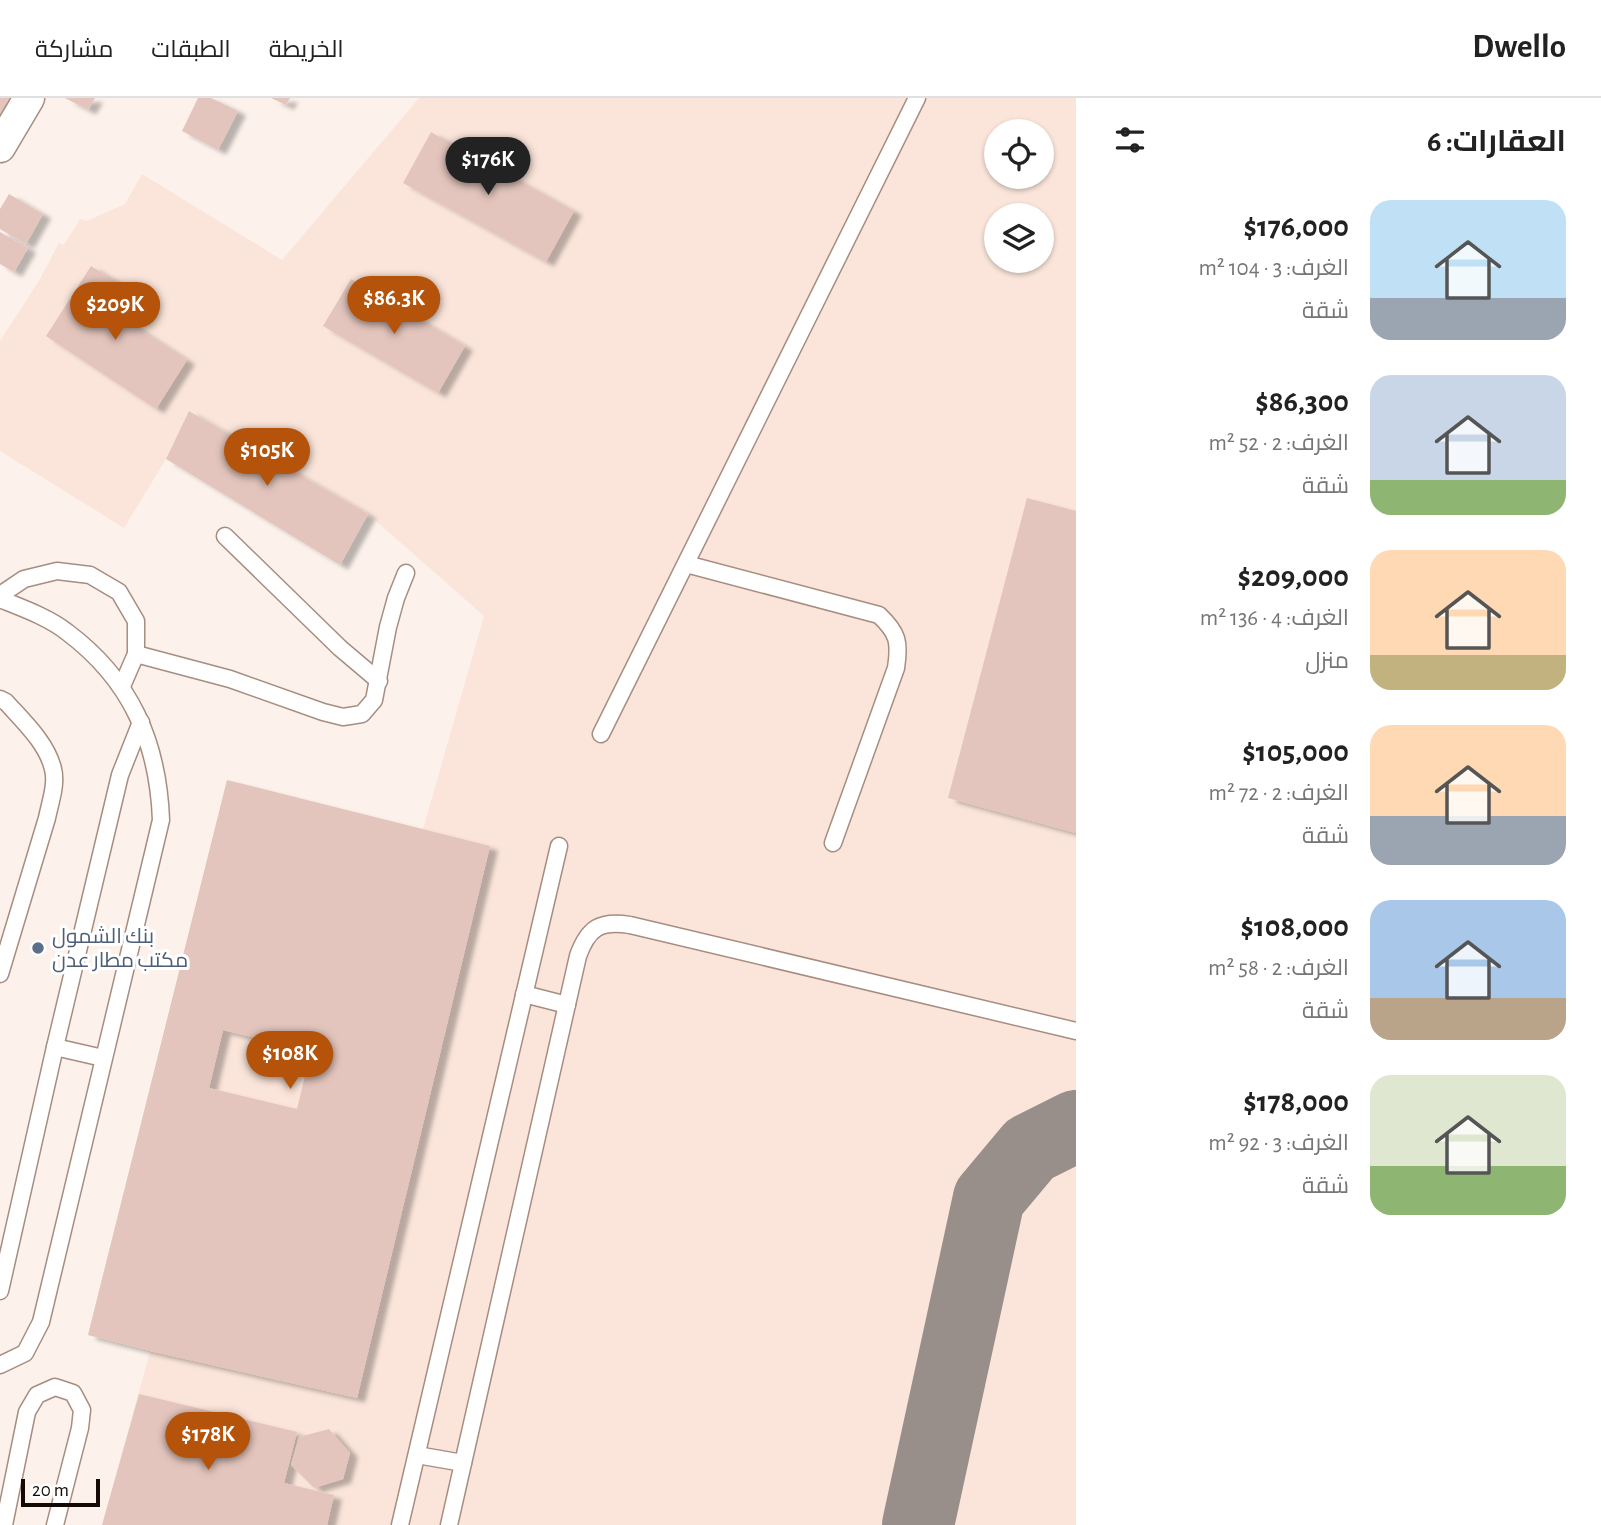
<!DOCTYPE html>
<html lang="ar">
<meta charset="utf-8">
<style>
:root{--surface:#fff;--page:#f6f6f6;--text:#222;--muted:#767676;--line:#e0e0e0;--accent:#b45309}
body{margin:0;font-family:"Alegreya Sans",Cairo,sans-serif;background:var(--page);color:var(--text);direction:rtl;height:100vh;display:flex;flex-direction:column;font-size:26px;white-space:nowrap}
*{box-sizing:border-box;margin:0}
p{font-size:23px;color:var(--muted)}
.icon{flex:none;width:38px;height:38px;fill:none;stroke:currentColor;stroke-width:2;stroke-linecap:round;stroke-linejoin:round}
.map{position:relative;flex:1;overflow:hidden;direction:ltr}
.side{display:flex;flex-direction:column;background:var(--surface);width:525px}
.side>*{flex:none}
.fabs{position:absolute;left:984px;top:21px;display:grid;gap:14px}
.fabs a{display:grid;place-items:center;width:70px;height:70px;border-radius:50%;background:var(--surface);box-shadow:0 2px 5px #0004;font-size:35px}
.scale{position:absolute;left:21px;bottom:18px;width:79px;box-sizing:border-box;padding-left:7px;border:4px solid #130a06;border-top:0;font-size:19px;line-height:24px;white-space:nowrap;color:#130a06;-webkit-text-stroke:5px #fff;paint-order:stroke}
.price{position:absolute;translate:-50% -60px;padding:0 16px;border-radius:24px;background:var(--accent);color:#fff;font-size:23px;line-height:46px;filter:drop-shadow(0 2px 4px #0008)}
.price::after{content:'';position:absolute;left:50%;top:42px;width:21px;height:16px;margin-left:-10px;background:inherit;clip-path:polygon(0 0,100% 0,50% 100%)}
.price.active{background:#222;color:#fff}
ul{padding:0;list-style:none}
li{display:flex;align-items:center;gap:21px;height:175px;padding:0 35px}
li span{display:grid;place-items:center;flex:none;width:196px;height:140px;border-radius:21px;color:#555}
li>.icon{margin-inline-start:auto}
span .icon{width:84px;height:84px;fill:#fffc;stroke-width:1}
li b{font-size:30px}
h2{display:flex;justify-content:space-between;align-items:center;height:84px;padding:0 35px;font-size:30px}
header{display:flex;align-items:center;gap:42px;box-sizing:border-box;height:98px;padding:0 35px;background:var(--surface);border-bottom:2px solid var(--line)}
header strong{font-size:33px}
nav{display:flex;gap:38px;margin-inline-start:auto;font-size:24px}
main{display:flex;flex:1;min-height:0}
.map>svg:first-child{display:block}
.built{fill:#fbe5da;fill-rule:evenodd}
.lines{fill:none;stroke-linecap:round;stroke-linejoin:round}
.taxiway{stroke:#998f8a;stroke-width:72}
.building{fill:#e3c5bd;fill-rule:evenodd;filter:url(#shadow)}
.service-casing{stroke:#a68d80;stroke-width:19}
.minor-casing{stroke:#a68d80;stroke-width:33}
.service{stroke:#fff;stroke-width:16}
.minor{stroke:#fff;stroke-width:30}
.service-dot{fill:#5c6f8a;stroke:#fff;stroke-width:2.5}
.labels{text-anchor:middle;stroke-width:6;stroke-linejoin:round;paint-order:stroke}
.service-label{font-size:21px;fill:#4e5e75;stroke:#fff;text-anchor:start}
</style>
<header>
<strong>Dwello</strong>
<nav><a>الخريطة</a><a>الطبقات</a><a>مشاركة</a></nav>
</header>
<main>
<section class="side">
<h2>العقارات: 6<svg class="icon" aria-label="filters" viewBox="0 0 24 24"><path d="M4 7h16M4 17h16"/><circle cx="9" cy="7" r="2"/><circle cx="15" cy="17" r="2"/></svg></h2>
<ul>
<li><span style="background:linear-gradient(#bfe0f5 70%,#9aa5b1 0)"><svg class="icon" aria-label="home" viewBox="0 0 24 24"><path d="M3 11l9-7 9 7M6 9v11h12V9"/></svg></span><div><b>$176,000</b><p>الغرف: 3 · 104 m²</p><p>شقة</p></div></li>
<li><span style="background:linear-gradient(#c9d6e8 75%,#8fb573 0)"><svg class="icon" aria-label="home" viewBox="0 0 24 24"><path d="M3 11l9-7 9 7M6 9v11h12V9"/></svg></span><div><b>$86,300</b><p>الغرف: 2 · 52 m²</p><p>شقة</p></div></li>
<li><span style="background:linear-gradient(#ffd9b3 75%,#c2b280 0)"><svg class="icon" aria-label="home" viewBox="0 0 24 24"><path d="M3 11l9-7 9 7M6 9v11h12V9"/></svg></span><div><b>$209,000</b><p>الغرف: 4 · 136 m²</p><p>منزل</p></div></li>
<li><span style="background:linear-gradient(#ffd9b3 65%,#9aa5b1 0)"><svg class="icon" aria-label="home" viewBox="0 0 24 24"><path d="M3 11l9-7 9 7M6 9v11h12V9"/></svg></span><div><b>$105,000</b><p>الغرف: 2 · 72 m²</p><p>شقة</p></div></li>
<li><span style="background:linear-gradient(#a9c7e8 70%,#b9a48a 0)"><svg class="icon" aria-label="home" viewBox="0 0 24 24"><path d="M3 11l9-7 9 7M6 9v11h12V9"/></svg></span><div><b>$108,000</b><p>الغرف: 2 · 58 m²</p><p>شقة</p></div></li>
<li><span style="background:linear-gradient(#dfe7d0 65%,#8fb573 0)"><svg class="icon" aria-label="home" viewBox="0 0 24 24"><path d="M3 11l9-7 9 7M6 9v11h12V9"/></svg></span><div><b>$178,000</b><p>الغرف: 3 · 92 m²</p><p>شقة</p></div></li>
</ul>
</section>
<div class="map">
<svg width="1076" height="1427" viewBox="0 0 1076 1427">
<defs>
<filter id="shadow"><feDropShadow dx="8" dy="4.5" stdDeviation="2" flood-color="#0004"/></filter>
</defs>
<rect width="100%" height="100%" fill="#fcf1eb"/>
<!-- built -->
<path class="built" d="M419,0H1076V1427H102L150,1254L88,1237L227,682L423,731L484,518L368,416L190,313L166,361L124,430L0,353V243L40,181L59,145L64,147L80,121L87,123L125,106L142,76L282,162ZM996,33H1041V79H996ZM996,117H1041V163H996Z"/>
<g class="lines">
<!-- taxiway -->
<path class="taxiway" d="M918,1427L989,1100L1030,1051L1076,1028"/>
</g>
<!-- building -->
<g class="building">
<path d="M0,0H15L0,27Z"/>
<path d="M65,0H95L88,12Z"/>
<path d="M198,0H211L238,13L218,52L182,33Z"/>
<path d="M271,0H290L286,7Z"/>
<path d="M431,34L574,113L546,164L403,85Z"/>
<path d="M9,96L43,116L26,146L0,131V111Z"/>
<path d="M0,134L28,150L14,174L0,166Z"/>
<path d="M91,168L117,184L102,207L187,262L156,311L46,238Z"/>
<path d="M351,181L465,248L438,295L323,228Z"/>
<path d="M189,313L368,416L340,467L166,361Z"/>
<path d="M1027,400L1076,413V735L948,700Z"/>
<path d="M227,682L490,748L357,1300L150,1253L88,1237ZM223,932L311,953L297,1011L209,990Z"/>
<path d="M139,1296L297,1334L284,1385L334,1397L327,1427H102Z"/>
<path d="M329,1331L350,1355L343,1381L314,1390L291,1367L299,1339Z"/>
</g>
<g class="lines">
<defs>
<g id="service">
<path d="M225,438L340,550L379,583"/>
<path d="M686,466L879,517C898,535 900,544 896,570L833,745"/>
<path d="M0,497L24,481L57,473L90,477L119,494L136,523V556L122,588"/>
<path d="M0,501C22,510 48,519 67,534C131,582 158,644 161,722L41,1224L25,1255L0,1267"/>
<path d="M136,556L230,581L323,614L343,619L362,616L374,602L388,529L396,500L406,475"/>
<path d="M0,601L6,604C23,623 47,645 53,671C57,686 50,705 47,720L0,876"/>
<path d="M601,636L917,0"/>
<path d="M524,896L567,907"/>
<path d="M55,949L103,960"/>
<path d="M0,1193L55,949L120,677L141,624"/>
<path d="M417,1357L463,1365"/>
<path d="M4,1427L27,1314L37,1297L55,1289L73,1295L82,1312L80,1330L55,1427"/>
<path d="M400,1427L559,748"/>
<path d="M449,1427L578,858C588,830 600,822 630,827L1076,933"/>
</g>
<path id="minor" d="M0,49L29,0"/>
</defs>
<!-- service casing -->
<use href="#service" class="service-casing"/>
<!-- minor casing -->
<use href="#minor" class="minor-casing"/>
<!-- service -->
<use href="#service" class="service"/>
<!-- minor -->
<use href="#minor" class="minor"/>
</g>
<!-- markers -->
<circle class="service-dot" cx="38" cy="850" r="7"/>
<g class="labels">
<!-- service labels -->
<g class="service-label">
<text x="52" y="845">بنك الشمول<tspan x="52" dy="24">مكتب مطار عدن</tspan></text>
</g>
</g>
</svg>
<div class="fabs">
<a><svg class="icon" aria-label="locate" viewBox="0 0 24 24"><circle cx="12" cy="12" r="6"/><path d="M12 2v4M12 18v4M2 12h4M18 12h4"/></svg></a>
<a><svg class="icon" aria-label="layers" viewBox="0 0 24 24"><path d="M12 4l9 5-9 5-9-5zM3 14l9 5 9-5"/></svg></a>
</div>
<div class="scale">20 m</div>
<b class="price active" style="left:488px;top:99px">$176K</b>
<b class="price" style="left:394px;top:238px">$86.3K</b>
<b class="price" style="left:115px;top:244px">$209K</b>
<b class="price" style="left:267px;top:390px">$105K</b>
<b class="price" style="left:290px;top:993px">$108K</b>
<b class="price" style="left:208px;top:1374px">$178K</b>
</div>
</main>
